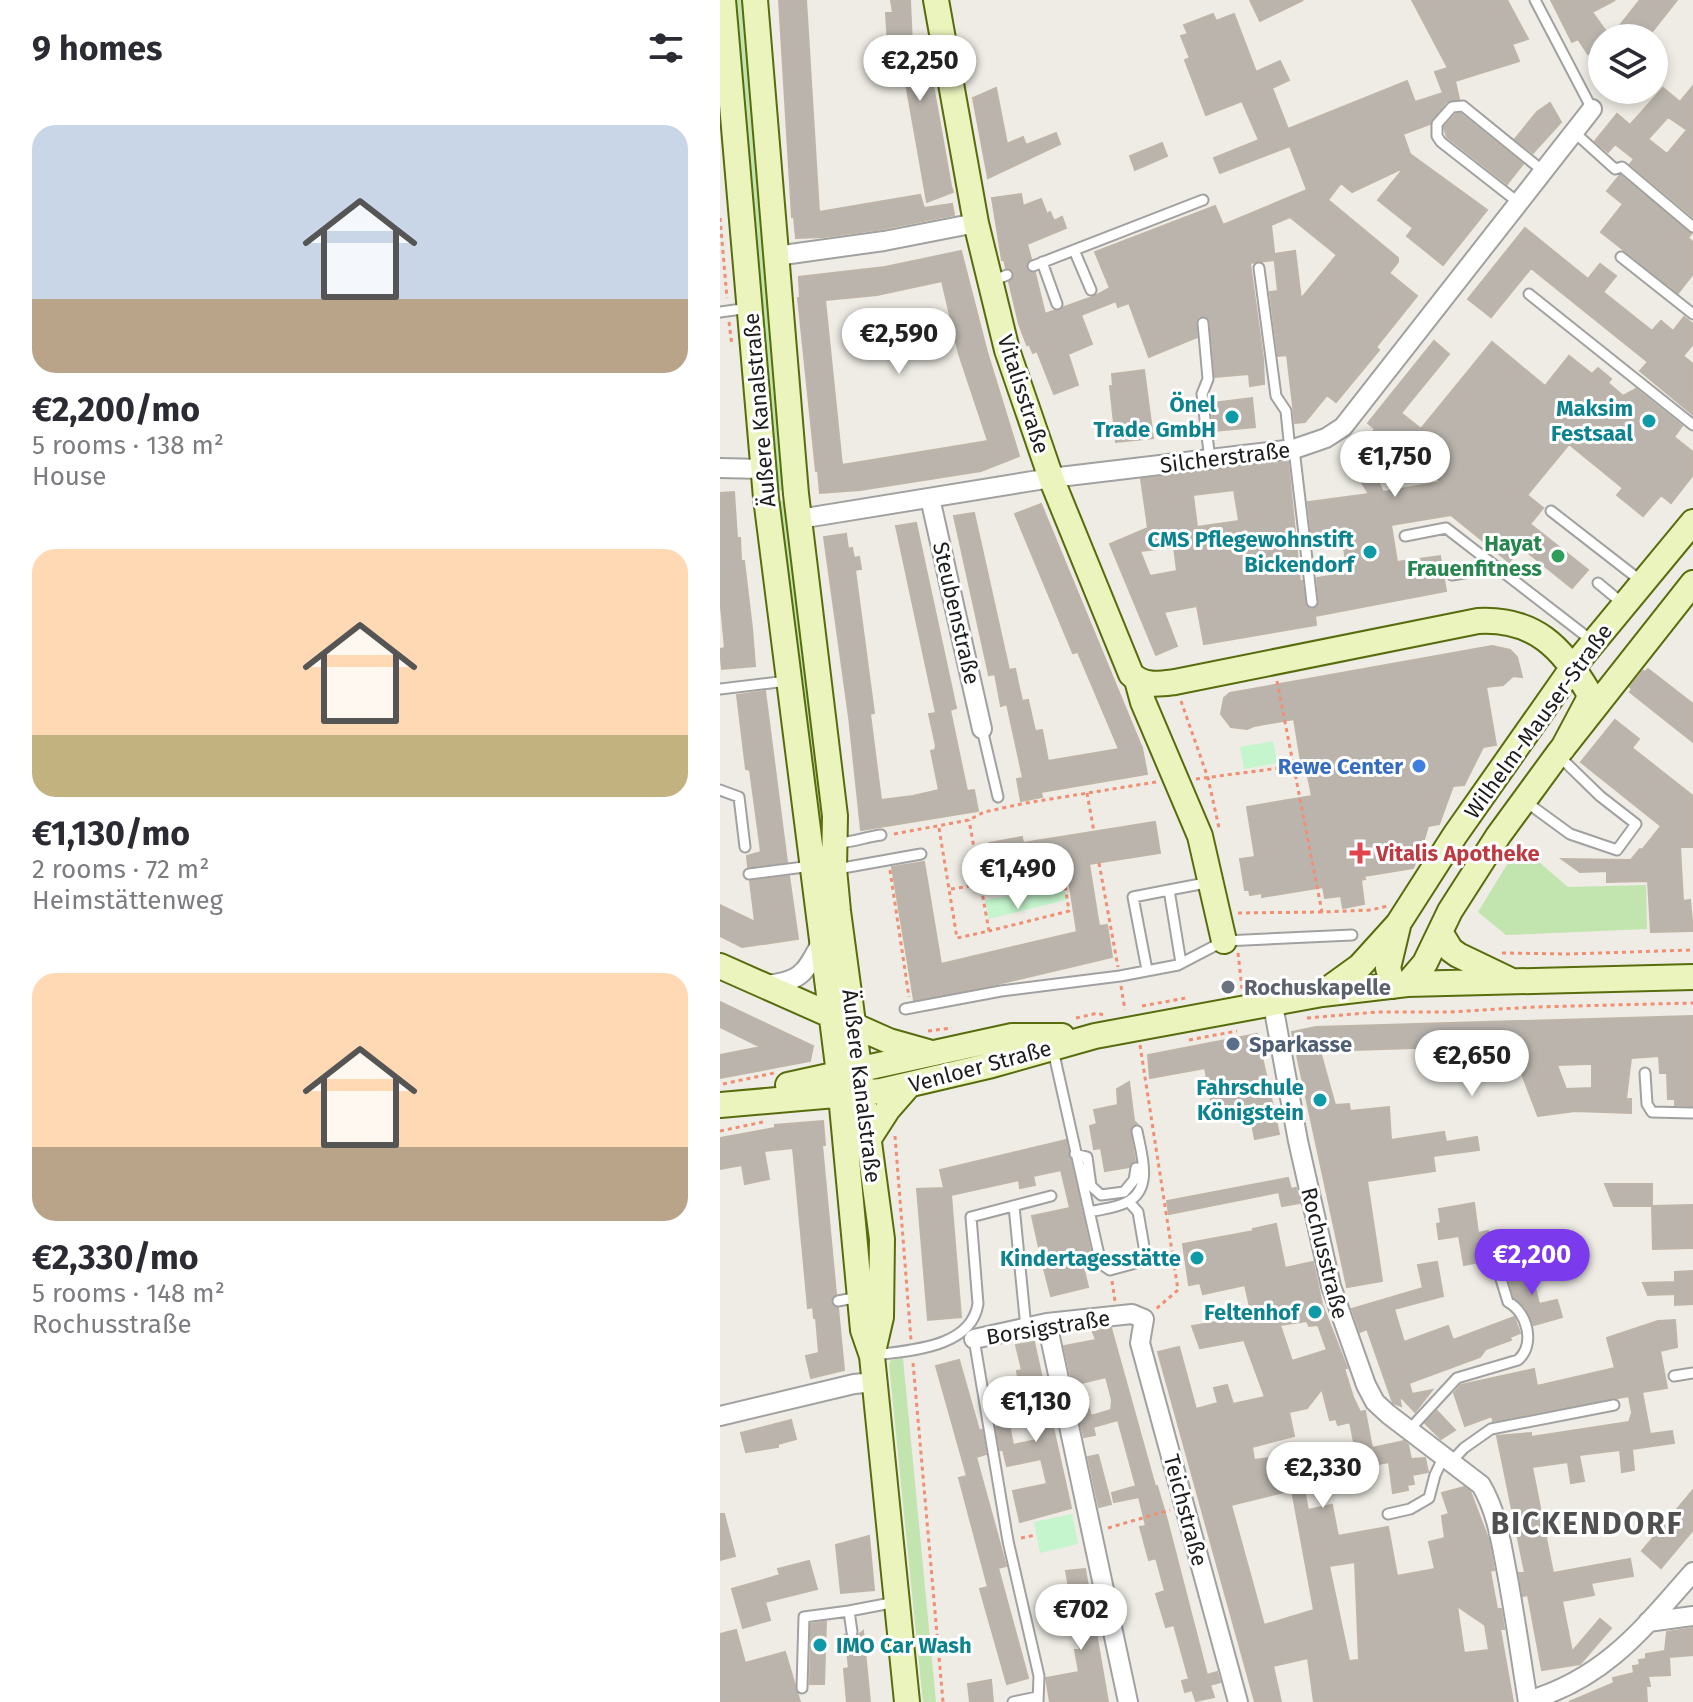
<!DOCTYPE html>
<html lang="en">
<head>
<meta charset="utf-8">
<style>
  body { margin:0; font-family:"Fira Sans",sans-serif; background:#f7f7f7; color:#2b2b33; height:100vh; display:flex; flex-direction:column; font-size:30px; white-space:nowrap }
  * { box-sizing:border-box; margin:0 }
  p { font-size:26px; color:#7c7c81 }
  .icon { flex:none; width:44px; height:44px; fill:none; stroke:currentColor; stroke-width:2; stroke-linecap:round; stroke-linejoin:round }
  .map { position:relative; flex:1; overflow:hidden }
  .panel { display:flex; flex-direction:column; background:#fff; width:720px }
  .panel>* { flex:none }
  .tools { position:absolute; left:868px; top:24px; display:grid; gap:16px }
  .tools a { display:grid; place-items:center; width:80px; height:80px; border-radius:50%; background:#fff; box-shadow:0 4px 12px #0003; font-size:40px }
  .price { position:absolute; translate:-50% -68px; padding:0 18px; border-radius:28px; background:#fff; color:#222; font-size:26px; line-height:52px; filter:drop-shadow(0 2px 4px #0008) }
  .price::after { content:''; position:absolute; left:50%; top:48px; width:24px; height:18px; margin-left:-12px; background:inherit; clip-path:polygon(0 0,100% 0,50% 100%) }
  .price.selected { background:#7c3aed; color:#fff }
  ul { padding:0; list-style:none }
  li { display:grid; align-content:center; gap:16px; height:424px; padding:0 32px }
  li span { display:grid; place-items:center; height:248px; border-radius:24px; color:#555 }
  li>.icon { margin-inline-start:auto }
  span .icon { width:144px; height:144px; fill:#fffc; stroke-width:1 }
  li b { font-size:34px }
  h2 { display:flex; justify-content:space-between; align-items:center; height:96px; padding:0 32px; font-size:34px }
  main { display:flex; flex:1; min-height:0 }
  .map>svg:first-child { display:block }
  .grass { fill:#c2e4ae }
  .park { fill:#c4f5cd }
  .building { fill:#bab4ad; stroke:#beb4a8; stroke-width:2; fill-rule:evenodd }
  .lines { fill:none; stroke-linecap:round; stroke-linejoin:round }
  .lane-casing { stroke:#a1a1a1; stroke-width:13 }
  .street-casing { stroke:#a1a1a1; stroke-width:22 }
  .secondary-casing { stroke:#576c0d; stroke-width:28 }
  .path { stroke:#ef8f74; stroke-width:3; stroke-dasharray:4 4; stroke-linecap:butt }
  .lane { stroke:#fff; stroke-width:9 }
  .street { stroke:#fff; stroke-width:18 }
  .secondary { stroke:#ebf4bc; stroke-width:24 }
  .culture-dot { fill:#0f9aa8; stroke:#fff; stroke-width:3 }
  .leisure-dot { fill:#2e9e5b; stroke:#fff; stroke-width:3 }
  .shop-dot { fill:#3f7fe0; stroke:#fff; stroke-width:3 }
  .health-dot { fill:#e0444e; stroke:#fff; stroke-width:3 }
  .worship-dot { fill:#6b7280; stroke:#fff; stroke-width:3 }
  .service-dot { fill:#5c6f8a; stroke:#fff; stroke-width:3 }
  .labels { text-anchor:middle; stroke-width:6; stroke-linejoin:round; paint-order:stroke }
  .street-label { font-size:22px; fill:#1d1d1d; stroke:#fff }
  .culture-label { font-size:22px; font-weight:bold; fill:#0d838f; stroke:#fff; text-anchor:end }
  .leisure-label { font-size:22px; font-weight:bold; fill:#27864d; stroke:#fff; text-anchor:end }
  .shop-label { font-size:22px; font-weight:bold; fill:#366cbe; stroke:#fff; text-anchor:end }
  .health-label { font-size:22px; font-weight:bold; fill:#be3a42; stroke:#fff; text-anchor:start }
  .worship-label { font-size:22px; font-weight:bold; fill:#5b616d; stroke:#fff; text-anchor:start }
  .service-label { font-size:22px; font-weight:bold; fill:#4e5e75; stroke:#fff; text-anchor:start }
  .district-label { font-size:30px; font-weight:bold; letter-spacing:2px; fill:#505050; stroke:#fff }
</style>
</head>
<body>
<main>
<section class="panel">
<h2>9 homes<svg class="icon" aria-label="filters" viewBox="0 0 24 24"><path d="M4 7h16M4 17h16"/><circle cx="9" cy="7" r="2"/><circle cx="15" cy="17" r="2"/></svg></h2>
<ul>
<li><span style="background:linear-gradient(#c9d6e8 70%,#b9a48a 0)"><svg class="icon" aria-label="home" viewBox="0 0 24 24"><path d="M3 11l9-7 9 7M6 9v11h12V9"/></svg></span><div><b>€2,200/mo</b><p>5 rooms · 138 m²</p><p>House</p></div></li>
<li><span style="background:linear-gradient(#ffd9b3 75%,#c2b280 0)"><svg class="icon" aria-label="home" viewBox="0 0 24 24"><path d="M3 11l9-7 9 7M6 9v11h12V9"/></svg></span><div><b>€1,130/mo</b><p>2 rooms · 72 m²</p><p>Heimstättenweg</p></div></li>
<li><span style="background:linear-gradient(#ffd9b3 70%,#b9a48a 0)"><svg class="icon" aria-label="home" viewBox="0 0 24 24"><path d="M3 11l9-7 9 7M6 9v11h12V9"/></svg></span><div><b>€2,330/mo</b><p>5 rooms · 148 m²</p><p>Rochusstraße</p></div></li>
</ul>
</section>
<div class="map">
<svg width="973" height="1702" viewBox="0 0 973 1702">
  <rect width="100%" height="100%" fill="#eeece4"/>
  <path class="grass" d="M12,0H24L67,489L53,491Z
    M69,500L103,787L102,817L98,820L54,502Z
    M799,845L848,887L926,885L927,929L786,935L758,912Z
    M183,1358L216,1702H203L169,1364L171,1360Z"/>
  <path class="park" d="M553,741L557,763L524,769L520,747Z
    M344,886L346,900L269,919L265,900Z
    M352,1514L358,1544L320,1553L314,1522Z"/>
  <path class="building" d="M59,0H86L99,212L200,195L204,208L232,204L234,215L162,229L104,237L76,238L74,217H72Z
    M171,0H190L193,68L204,66V70L210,68L231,186L233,192L207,202L182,61L169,62L166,13H173Z
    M530,0H583L540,21Z
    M692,0H787L808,39L792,44L799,61L735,81L739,99L726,102L710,124L683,134L690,154L767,210L723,265L687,236L693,228L658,200L685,167L632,192L621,183L608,200L678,258V262L669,273L697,296L656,347L659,350L616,402L607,395L585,422L575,423L567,355L558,356L550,292L558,291L554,254L575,251L581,299L617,255L570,217L551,225L555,260L530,263L543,358L544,384L530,386L529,374L495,377L490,322L485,316H479L476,321L477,337L429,357L409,303L398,307L396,301L361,315L372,344L348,354L358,385L334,394L317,351L313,353L309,344L307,345L299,324L289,282L293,279L294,273L286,268L284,259L282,260L272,198L301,194L303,206L321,199L327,214L330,212L334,221L342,217L346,228L307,244L311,259L307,262L306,268L309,272L315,273L325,314L375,296L390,288L375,252L495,206L503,225L587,190L570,146L500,173L494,158L539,140L522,101L486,115L465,60L470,58L461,36L468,34L464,25L493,14L496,21L514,14L536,72L560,61L569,80L552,88L568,129L687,81L695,102L723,93L715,72L728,68Z
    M831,0H895L872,12L890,37L882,38V43L868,54L858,39L852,42Z
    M920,0H957L927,38H890Z
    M973,86V217L910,164L914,159L895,144L888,152L875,141L897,114L910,125L943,88L960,102ZM948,117L967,130L947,154L928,139Z
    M276,88L287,144L303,137L306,145L336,133L340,144L268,178L253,98Z
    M830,103L841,122L813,153L795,139L817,112Z
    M736,114H741L803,164L787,184L727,137L724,127Z
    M442,143L447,156L415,170L410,156Z
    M900,175L971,234L968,238L973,242V274L958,293L881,232L903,204L887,191Z
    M805,228L868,279L880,264L896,276L883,292L932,331L941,321L953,331L964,317L973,324V344L963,356L973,364L972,414L920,371L928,362L811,268L771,317L748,299Z
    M241,251L267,352L299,456L261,471L140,490L100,493L98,471H96L78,298H80L79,277L165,267ZM222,281L239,354L268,441L122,465L105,300L157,295Z
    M714,341L729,354L681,413L701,429L772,342L825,386L849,356L872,374L878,368L891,379L888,383L903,396L916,389L962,426L954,437L973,452V475L951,503L941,495L923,516L897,495L903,488L849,444L807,495L823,508L810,524L868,570L852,588L801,547L789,562L731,515L671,525L677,562L720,556L726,591L595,616L596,625L484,644L477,606L444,612L457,646L436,655L390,544L428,528L421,479L568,462L580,581H582L586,606L590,609L596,608L599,602L597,578L628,573L622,536L592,541L588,502L649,494L629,462L655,429L648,423ZM673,444L721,482L663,492L654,472ZM514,490L519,521L477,527L473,495ZM454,547L457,571L430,576L420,551Z
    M424,370L433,438L396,442L390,386H393L392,374Z
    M532,398L535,427L494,431L491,403Z
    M14,492L17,538H20L21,561H24L32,628L35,666L2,669L0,649L5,648L0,597V493Z
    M321,504L422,748L427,774L321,792L322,797L301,801L297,779L303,778L287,704L281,706L275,674L269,675L234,516L254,513L289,670L295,669L302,701L308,700L315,731L322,730L328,761L399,749L358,652L353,653L295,514Z
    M196,523L236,708L230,710L247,791L254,790L258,811L141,830L129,717L104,537L126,534L128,549L132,548L134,558L139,557L141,569L135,570L154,713L150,714L161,800L193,796L219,790L211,751L215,750L216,746L209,714L216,713L176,526Z
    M772,646L790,650L797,657L802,677L793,676L783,685L766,687L776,745L763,747L744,785L733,786L719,824L708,826L701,850L693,868L644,876L645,879L641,880L644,904L623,908L621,896L605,898L603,887L542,897V893L530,895L529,890H525L520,859L535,857L527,807L592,796L586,767L582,768L574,719L534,726L527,729L511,727L501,714L504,698L510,693Z
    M928,669L973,704V742L910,692L912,689L910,687L923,671L925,672Z
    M45,691L67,862L28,867L27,856L41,852L30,770L26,769L17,695Z
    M895,720L919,739L912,748L973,796V847H960L963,901L970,900L973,931L931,932L928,881L887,882V871L860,872L842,859L911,860L920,849L922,850L941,826L861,762Z
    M435,822L440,853L369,864L379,926L387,925L392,957L269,986L194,1000L172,867L204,862L221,964L357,932L347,868L275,879L269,843L302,837L303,843Z
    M69,876L78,939L22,947L0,936V905L35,922L30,881Z
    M0,1002L93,1046L90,1061L0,1078V1055L41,1047L0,1027Z
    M973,1016V1106L955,1105V1099H948L947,1073H940L939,1056L911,1058L906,1099H911V1113L855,1111L818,1116L800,1069L774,1080H758L757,1046L600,1051L615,1105L629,1104L630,1111L669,1107L671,1140L724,1132L726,1142L757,1137L759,1150L713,1156L715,1171L647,1181L662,1281L627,1287L572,1032L596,1027ZM867,1064H872V1088L846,1089L837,1065Z
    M537,1034L559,1134L535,1139L528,1104L493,1111L485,1068L430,1078L428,1055Z
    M409,1082L414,1121L417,1124L412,1126L410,1132L415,1161L409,1167L385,1171L381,1148L374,1149L370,1126L377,1124L374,1110L398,1105L397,1089Z
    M103,1121L105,1145H102L116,1294L111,1302L113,1306L118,1308L124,1370L91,1378L86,1356L99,1353L96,1318H94L93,1307L88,1308L73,1148L44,1151L49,1179L25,1184L22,1165L0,1169V1138L55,1128V1125Z
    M346,1140L373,1263L363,1266L368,1287L331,1296L322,1261L312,1216L350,1208L341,1170L313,1176L315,1185L300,1188L299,1180L231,1195L241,1317L208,1320L197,1189L224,1188L220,1170Z
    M568,1178L571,1189L576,1188L580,1203L562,1206L559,1192L449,1214L447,1201Z
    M885,1184H932V1206L973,1205V1248L933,1249L932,1206H894Z
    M754,1203L758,1233L768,1231L770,1260L744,1265L739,1236L719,1239L717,1224L721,1223L719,1209Z
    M556,1224L565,1268L593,1262L602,1304L627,1368H624L633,1397L640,1412L645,1411L652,1448L684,1441L688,1445L691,1459L705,1458L708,1472L692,1475L694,1484L687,1485L688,1490L673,1493L669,1462L582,1478L588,1510L612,1505L618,1536L668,1527L677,1576L715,1569L709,1542L725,1538L722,1516L729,1514L722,1493L744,1487L750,1491L769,1541L774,1570L770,1571L777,1609H781L784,1629H780L793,1702H594L588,1658L553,1666L561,1702H535L438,1352L459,1347L476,1409L498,1403L494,1388L507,1385L513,1404L545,1397L524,1340L480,1348L472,1326L532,1316L525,1285L483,1294L480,1283L469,1285L463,1244L534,1231L533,1229ZM587,1321L589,1326L598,1325L607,1350L572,1361L560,1325ZM602,1389L610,1420L616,1419L618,1425L630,1422L635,1447L534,1460L532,1447L574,1436L569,1412L587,1408ZM572,1490L594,1610L544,1625L511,1505ZM635,1562L639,1660L629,1661L609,1566ZM737,1606L765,1625L769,1650L744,1653Z
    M717,1262L723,1296L674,1309L684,1342L728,1326L733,1340L794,1317L800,1333L790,1337L791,1340L766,1349L760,1357L689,1383L692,1394L712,1390L695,1412L679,1395L681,1406L673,1403L647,1329L640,1332L632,1309L703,1288L698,1265Z
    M810,1267L819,1304L837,1300L842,1317L814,1325L806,1308L794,1297L787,1273Z
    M973,1271V1304L955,1305V1294L928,1295L923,1283L955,1282V1272Z
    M955,1320L957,1347L940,1351L947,1388L922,1392L930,1434L952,1431L954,1443L912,1449L914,1470L902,1472L900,1450L859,1455L864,1481L851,1483L848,1462L812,1467L833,1573L910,1559L913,1576L871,1583L874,1595L842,1601L852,1652L880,1619L891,1628L860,1664L822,1670L808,1595L803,1596L799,1573H805L777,1436L811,1433V1437L909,1422L912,1413L909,1396L773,1421L772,1416L745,1426L734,1393L741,1385L814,1369L817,1386L895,1368L887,1338L938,1321Z
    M391,1328L435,1486H437L447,1520L487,1675L497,1672L500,1682L490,1685L494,1697L476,1701L472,1690L465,1692L462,1681L469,1679L454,1625L446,1627L436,1594L445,1591L436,1558L429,1560L420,1527L426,1526L419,1497L394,1502L392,1493L416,1486L398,1420L373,1427L375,1435L364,1437L357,1408L368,1405L371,1416L391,1410L392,1400L386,1377L353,1385L344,1346L376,1340L373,1332Z
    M314,1342L351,1508L300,1522L293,1491L327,1484L321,1459L287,1466L283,1450H280L276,1427L289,1424L293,1445L317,1440L311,1415L304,1416L297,1371L302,1370L296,1345Z
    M239,1360L259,1430H262L266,1454L256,1457L286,1566L278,1568L308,1678L287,1684L260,1589L268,1587L239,1478L247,1476L216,1366Z
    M717,1411L735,1430L721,1439L705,1423Z
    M71,1420L76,1439L58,1444V1447L26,1452L21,1433Z
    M378,1455L391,1504L379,1507L368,1457Z
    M973,1490V1530L941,1568L922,1551Z
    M0,1514H4L15,1556L0,1560Z
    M149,1536L154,1590L121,1593L116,1545Z
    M89,1561L97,1589L45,1602L50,1620L23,1628L12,1589L60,1575L58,1569Z
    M365,1569L388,1702H330L326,1678L359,1672L355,1650H360L346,1571Z
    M103,1622H106L104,1684H90L91,1624Z
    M973,1628V1655L949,1657L950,1675L928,1676L930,1686H926L927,1702H849L894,1683L893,1678L914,1673L913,1666L920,1665L919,1660L926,1659V1654L945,1651L947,1632Z
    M16,1630L25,1663L65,1652L80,1702H0V1634Z
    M143,1631L150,1702H127L124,1669L129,1668L125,1635L134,1639Z
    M271,1680L273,1702H250L248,1684Z"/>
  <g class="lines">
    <g class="lane-casing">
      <path id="lane" d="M815,0L872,109
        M854,132L895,169L902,167L973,227
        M799,203L721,142L717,136V124L732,107L743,106L823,171
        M354,250L371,290
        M901,257L973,314
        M322,262L337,304
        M313,266L483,200
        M539,268L556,396L566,411L570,450
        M270,282L287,275
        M809,294L973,425
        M0,312L29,308
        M483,323L488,379L482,394L490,460
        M574,449L592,602
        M831,511L921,581
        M685,536L726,528L871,640
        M732,575L762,570L770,562
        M878,583L902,603
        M0,689L68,681
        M262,729L278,797
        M0,790L19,797L25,847
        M806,802L850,834L897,850L916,824L880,796L840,757
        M115,843C131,843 145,837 161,835
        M117,869L201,854
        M29,874L92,866
        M461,963L449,890L491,882
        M427,970L413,897L449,890
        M185,1009L281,991L400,976L458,965L504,941L632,935
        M333,1050L381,1264L390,1270L423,1261L426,1258L418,1212L409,1202
        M925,1073L927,1104L932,1112L973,1113
        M355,1154L367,1157L371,1186L381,1195L404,1192L414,1180L416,1168
        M294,1206L306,1328
        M370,1212C381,1209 397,1208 407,1202C434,1189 421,1153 417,1131
        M118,1301L139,1297
        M254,1339L288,1541L319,1676L318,1702
        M156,1355C190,1350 251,1348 258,1304L251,1217L331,1196
        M954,1376L973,1373
        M689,1430L737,1378L798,1360C816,1344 807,1312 788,1302L780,1276
        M731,1462L744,1448L771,1429L894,1405
        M668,1514L690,1509L709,1498L715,1475L724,1456
        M132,1632L129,1611L176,1602
        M82,1688L84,1617L129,1611
        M293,1702L317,1697"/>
    </g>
    <g class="street-casing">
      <path id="street" d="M56,256L164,241L256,223
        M0,468L43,469
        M210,498L262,729
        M79,519L331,478L574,449L606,438L623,427L872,109
        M44,985C80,982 85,974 101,943
        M553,1005L578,1141L611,1286L646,1385L655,1402L668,1414L761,1485C777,1512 781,1542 787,1573C795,1616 801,1659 808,1702
        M327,1323L408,1702
        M254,1339L327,1323L412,1314L424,1319L420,1343L518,1702
        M0,1416L134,1384L155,1382
        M928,1622L973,1616
        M808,1701C885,1678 922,1630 973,1572"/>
    </g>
    <g class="secondary-casing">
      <path id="secondary" d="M3,0L46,498L119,1074L143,1330L152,1356L187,1702
        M35,0L76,494L115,816L114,869L118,911L162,1239L161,1317L152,1356
        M216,0L256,223L287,350L331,478L411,674C423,687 439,684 455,682L758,621C814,618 842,647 869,693L868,701L843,748
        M417,680L423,702L480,836L504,941
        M720,932L731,950L738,955L788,979
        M0,966L169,1041L208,1052
        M687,984L705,963L730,911L778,836L838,754L973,583
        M673,986L668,968L678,926
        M604,992L640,966L678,924L735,835L853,667L973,522
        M68,1085L292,1036H342
        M0,1105L161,1091L272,1065L375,1036L602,994L687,984L973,977
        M148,1140L168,1109L189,1085"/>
    </g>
    <path class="path" d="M0,218L7,298
      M9,322L12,346
      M557,681L602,912L651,910L667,906
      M461,701L488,778L499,828
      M476,779L575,766
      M367,793L374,832
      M219,828L237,938L269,931L249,820
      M174,834L249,820L264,812L306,803L436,782
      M379,863L398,967
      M170,870L189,997
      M231,889L343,872L349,911L269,931
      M518,913L602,912
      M518,953L522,989
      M782,953L847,954L973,950
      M401,986L405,1010
      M422,1006L466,998
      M356,1018L378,1013L383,1015
      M587,1018L657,1012H729L814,1007L973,1003
      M208,1031L232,1028
      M469,1040L517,1031
      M420,1045L458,1290L436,1309
      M3,1084L54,1073
      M0,1131L43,1122
      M175,1136L191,1340
      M392,1281L395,1301
      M193,1363L223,1702
      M388,1528L450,1510
      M301,1538L316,1535"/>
    <use href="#lane" class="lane"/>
    <use href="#street" class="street"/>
    <use href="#secondary" class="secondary"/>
  </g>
  <g class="culture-dot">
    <circle cx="512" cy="417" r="8"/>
    <circle cx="929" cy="421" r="8"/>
    <circle cx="650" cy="552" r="8"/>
    <circle cx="600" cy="1100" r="8"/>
    <circle cx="477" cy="1258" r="8"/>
    <circle cx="595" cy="1312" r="8"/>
    <circle cx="100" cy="1645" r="8"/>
  </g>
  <circle class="leisure-dot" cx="838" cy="556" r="8"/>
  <circle class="shop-dot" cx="699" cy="766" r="8"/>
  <path class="health-dot" d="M636 841h8v8h8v8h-8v8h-8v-8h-8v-8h8z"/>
  <circle class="worship-dot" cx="508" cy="987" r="8"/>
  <circle class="service-dot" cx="513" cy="1044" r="8"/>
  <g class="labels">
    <g class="street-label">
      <text transform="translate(304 394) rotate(72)" y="8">Vitalisstraße</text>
      <text transform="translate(39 410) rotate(-95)" y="8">Äußere Kanalstraße</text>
      <text transform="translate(505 457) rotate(-7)" y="8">Silcherstraße</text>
      <text transform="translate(237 613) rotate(77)" y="8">Steubenstraße</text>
      <text transform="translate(818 721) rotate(-54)" y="8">Wilhelm-Mauser-Straße</text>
      <text transform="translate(260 1066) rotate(-15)" y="8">Venloer Straße</text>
      <text transform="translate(142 1086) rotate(83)" y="8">Äußere Kanalstraße</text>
      <text transform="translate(605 1253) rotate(76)" y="8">Rochusstraße</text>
      <text transform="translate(328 1327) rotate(-9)" y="8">Borsigstraße</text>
      <text transform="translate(466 1510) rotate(75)" y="8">Teichstraße</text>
    </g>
    <g class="culture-label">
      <text x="496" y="412">Önel<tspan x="496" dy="25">Trade GmbH</tspan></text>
      <text x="913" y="416">Maksim<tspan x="913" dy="25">Festsaal</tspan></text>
      <text x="634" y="547">CMS Pflegewohnstift<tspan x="634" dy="25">Bickendorf</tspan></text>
      <text x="584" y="1095">Fahrschule<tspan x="584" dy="25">Königstein</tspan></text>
      <text x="461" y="1266">Kindertagesstätte</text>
      <text x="579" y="1320">Feltenhof</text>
      <text x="116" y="1653" text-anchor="start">IMO Car Wash</text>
    </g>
    <g class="leisure-label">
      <text x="822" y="551">Hayat<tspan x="822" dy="25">Frauenfitness</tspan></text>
    </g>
    <g class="shop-label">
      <text x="683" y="774">Rewe Center</text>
    </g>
    <g class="health-label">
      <text x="656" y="861">Vitalis Apotheke</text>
    </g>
    <g class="worship-label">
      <text x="524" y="995">Rochuskapelle</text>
    </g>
    <g class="service-label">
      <text x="529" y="1052">Sparkasse</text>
    </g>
    <g class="district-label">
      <text x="867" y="1534">BICKENDORF</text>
    </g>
  </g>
</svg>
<div class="tools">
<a><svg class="icon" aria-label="layers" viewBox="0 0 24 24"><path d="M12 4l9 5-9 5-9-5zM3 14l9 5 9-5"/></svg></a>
</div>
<b class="price" style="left:200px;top:103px">€2,250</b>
<b class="price" style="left:179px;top:376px">€2,590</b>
<b class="price" style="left:675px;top:499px">€1,750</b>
<b class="price" style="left:298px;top:911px">€1,490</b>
<b class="price" style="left:752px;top:1098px">€2,650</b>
<b class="price selected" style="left:812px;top:1297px">€2,200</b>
<b class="price" style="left:316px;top:1444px">€1,130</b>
<b class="price" style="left:603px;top:1510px">€2,330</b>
<b class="price" style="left:361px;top:1652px">€702</b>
</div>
</main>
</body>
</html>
